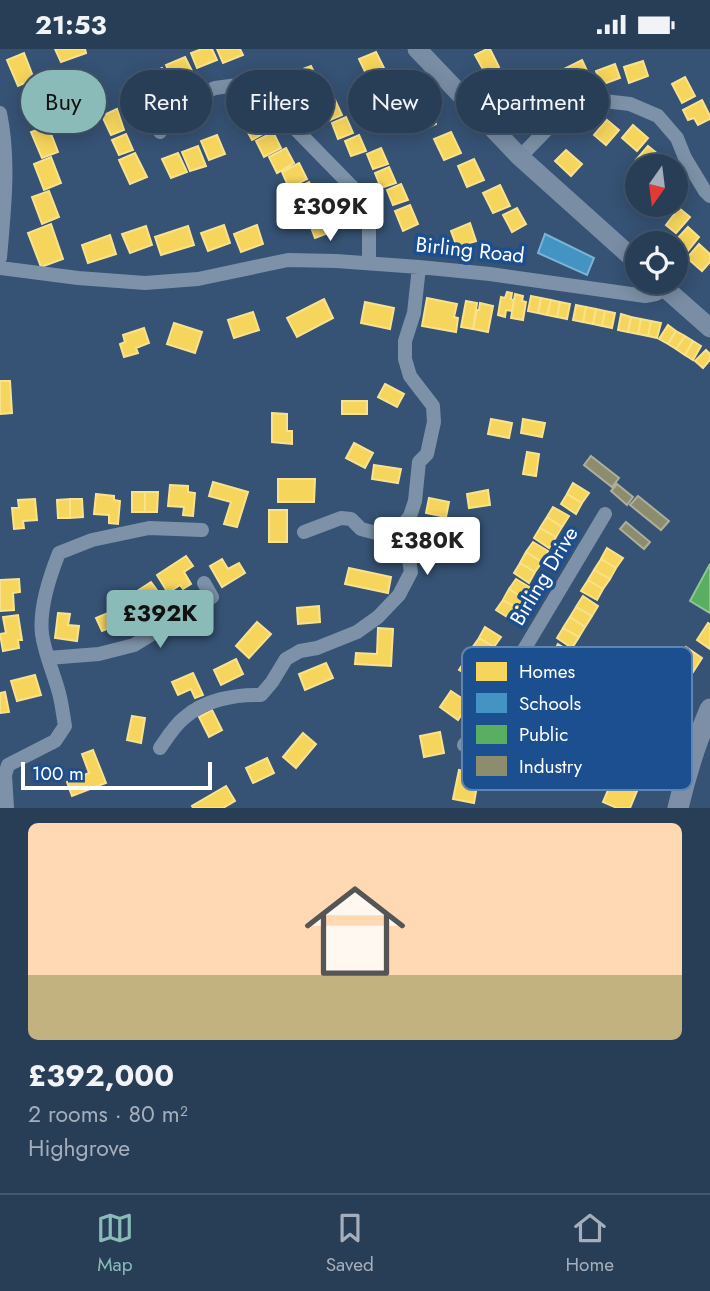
<!DOCTYPE html>
<html lang="en">
<head>
<meta charset="utf-8">
<style>
  body { margin:0; font-family:Jost,sans-serif; background:#344961; color:#f1f3f6; height:100vh; display:flex; flex-direction:column; font-size:26px; white-space:nowrap }
  * { box-sizing:border-box; margin:0 }
  p { font-size:23px; color:#a5aeba }
  .icon { flex:none; width:38px; height:38px; fill:none; stroke:currentColor; stroke-width:2; stroke-linecap:round; stroke-linejoin:round }
  .map { position:relative; height:759px; overflow:hidden }
  .drawer { display:flex; flex-direction:column; background:#283e57; flex:1 }
  .drawer>* { flex:none }
  .banner { position:absolute; left:21px; top:21px; width:668px; height:63px; display:flex; gap:14px }
  .needle { width:46px; rotate:194deg }
  .tools { position:absolute; left:625px; top:105px; display:grid; gap:14px }
  .tools a { display:grid; place-items:center; width:63px; height:63px; border-radius:50%; background:#283e57; box-shadow:0 4px 18px #0003,0 0 0 2px #44576d; font-size:35px }
  .scale { position:absolute; left:21px; bottom:18px; width:191px; box-sizing:border-box; padding-left:7px; border:4px solid #fff; border-top:0; font-size:19px; line-height:24px; white-space:nowrap; color:#fff; -webkit-text-stroke:5px #1b4f8f; paint-order:stroke }
  .price { position:absolute; translate:-50% -60px; padding:0 16px; border-radius:7px; background:#fff; color:#222; font-size:23px; line-height:46px; filter:drop-shadow(0 2px 4px #0008) }
  .price::after { content:''; position:absolute; left:50%; top:42px; width:21px; height:16px; margin-left:-10px; background:inherit; clip-path:polygon(0 0,100% 0,50% 100%) }
  .price.selected { background:#8bbbb9; color:#111 }
  ul { padding:0; list-style:none }
  li { display:grid; align-content:center; gap:14px; height:371px; padding:0 28px }
  li span { display:grid; place-items:center; height:217px; border-radius:10px; color:#555 }
  li>.icon { margin-inline-start:auto }
  span .icon { width:126px; height:126px; fill:#fffc; stroke-width:1 }
  li b { font-size:30px }
  .chip { padding:0 24px; border-radius:32px; background:#283e57; box-shadow:0 4px 18px #0003,0 0 0 2px #44576d; font-size:24px; line-height:63px }
  .chip.selected { background:#8bbbb9; color:#111 }
  .status { display:flex; justify-content:space-between; align-items:center; height:49px; padding:0 35px; background:#283e57; direction:ltr }
  .status svg { height:19px; fill:currentColor }
  .menu { display:flex; justify-content:space-around; align-items:center; height:98px; border-top:2px solid #44576d; background:#283e57; font-size:19px; color:#a5aeba }
  .menu a { display:grid; justify-items:center; gap:4px }
  .menu .selected { color:#8bbbb9 }
  .map>svg:first-child { display:block }
  .homes { fill:#f6d55c; stroke:#f9e28d; stroke-width:2 }
  .schools { fill:#4393c3; stroke:#7bb3d5; stroke-width:2 }
  .public { fill:#5aae61; stroke:#8cc690; stroke-width:2 }
  .industry { fill:#8c8c6e; stroke:#aeae9a; stroke-width:2 }
  .lines { fill:none; stroke-linecap:round; stroke-linejoin:round }
  .street { stroke:#7d92a8; stroke-width:14 }
  .secondary { stroke:#798da4; stroke-width:19 }
  .primary { stroke:#7d8ea7; stroke-width:21 }
  .labels { text-anchor:middle; stroke-width:7; stroke-linejoin:round; paint-order:stroke }
  .street-label { font-size:21px; fill:#fff; stroke:#1b4f8f }
  .key { fill:#1b4f8f; stroke:#5f84b1; stroke-width:2 }
  .key-label { font-size:19px; fill:#fff }
</style>
</head>
<body>
<div class="status"><b>21:53</b><svg viewBox="0 0 49 12"><path d="M0 12V9h3v3zM5 12V6h3v6zM10 12V3h3v9zM15 12V0h3v12zM26 1h20v11H26zM47 4h2v5h-2z"/></svg></div>
<div class="map">
<svg width="710" height="759" viewBox="0 0 710 759">
  <rect width="100%" height="100%" fill="#365274"/>
  <path class="homes" d="M55,0H85L86,4L61,13Z
    M202,0H212L217,11L197,19L191,4Z
    M217,0H240L243,6L223,14Z
    M487,0H490L499,18L485,24L475,6Z
    M376,3L386,23L369,31L359,10Z
    M24,4L34,30L18,37L7,11Z
    M185,8L192,22L172,30L166,16Z
    M582,11L589,26L571,34L564,20Z
    M643,12L648,27L629,34L624,18Z
    M615,15L620,29L601,36L596,22Z
    M311,17L318,32L303,38L297,22Z
    M162,19L169,34L149,42L143,27Z
    M559,22L566,36L547,45L540,31Z
    M685,28L695,47L682,54L672,35Z
    M399,29L410,49L392,57L383,36Z
    M322,33L329,49L315,54L308,39Z
    M140,34L147,49L127,56L121,42Z
    M533,35L541,50L523,59L516,45Z
    M39,44L50,69L33,76L23,50Z
    M335,51L342,66L328,72L321,56Z
    M702,51L710,67V70L698,76L694,69L688,71L683,61Z
    M426,55L436,75L419,83L409,62Z
    M250,57L257,70L261,67L268,82L252,91L237,63Z
    M117,60L124,81L111,86L102,67Z
    M346,68L353,84L338,90L332,74Z
    M607,71L619,81L606,96L594,86Z
    M633,76L648,89L637,102L622,89Z
    M48,77L58,103L42,109L31,83Z
    M273,83L281,99L264,108L256,92Z
    M451,83L461,104L444,111L434,90Z
    M126,85L133,101L119,106L112,91Z
    M217,86L225,105L209,111L201,92Z
    M359,86L366,102L351,107L345,92Z
    M198,97L206,117L190,122L182,103Z
    M648,97L659,106L650,117H643L636,111Z
    M286,99L294,114L277,124L269,108Z
    M381,99L388,115L373,120L367,105Z
    M566,101L582,115L571,127L555,112Z
    M135,104L147,128L130,135L119,111Z
    M178,104L187,123L171,129L162,110Z
    M51,108L61,134L44,141L34,115Z
    M474,110L484,131L467,138L458,117Z
    M299,114L307,130L289,139L282,123Z
    M389,118L396,134L381,139L375,124Z
    M309,133L316,148L299,157L291,142Z
    M401,135L408,151L393,156L387,141Z
    M500,136L510,157L493,164L483,144Z
    M49,142L59,168L42,175L32,148Z
    M321,153L331,183L315,189L304,160Z
    M410,156L418,175L403,182L395,162Z
    M517,159L526,175L512,183L503,166Z
    M679,159L690,168L676,184L666,176Z
    M470,174L476,192L457,198L451,182Z
    M51,175L63,210L41,218L28,184Z
    M224,176L230,194L208,202L201,184Z
    M257,176L263,195L241,203L234,185Z
    M146,177L152,196L130,204L122,185Z
    M188,177L194,196L161,206L155,188Z
    M688,178L699,188L687,203L675,192Z
    M110,186L116,205L88,214L82,196Z
    M699,195L710,205V213L702,222L687,209Z
    M507,243L512,244L511,250L514,251L512,262L506,261L505,268L498,266L501,248L505,249Z
    M515,245L523,247L522,252L526,253L523,271L511,269Z
    M531,247L541,249L538,264L528,262Z
    M427,249L457,255L454,268L458,269L456,283L422,277Z
    M541,249L551,251L547,266L538,264Z
    M324,250L333,269L297,288L287,269Z
    M551,251L560,253L557,268L547,266Z
    M466,252L477,254L473,280L461,278Z
    M365,253L394,259L390,280L361,274Z
    M560,253L570,255L567,270L557,268Z
    M480,254L493,257L488,283L473,280L477,261H479Z
    M576,256L586,258L583,273L573,271Z
    M586,258L596,260L593,275L583,273Z
    M596,260L605,262L602,277L593,275Z
    M605,262L615,264L612,279L602,277Z
    M253,263L259,281L234,289L228,271Z
    M621,265L631,268L628,283L618,281Z
    M631,268L641,270L638,285L628,283Z
    M641,270L651,272L648,287L638,285Z
    M651,272L661,274L657,289L648,287Z
    M174,274L202,283L195,304L167,295Z
    M668,276L676,282L668,295L659,290Z
    M144,279L149,294L136,299L138,304L124,308L120,295L125,293L123,286Z
    M676,282L685,287L676,300L668,295Z
    M685,287L693,292L685,306L676,300Z
    M693,292L701,297L693,311L685,306Z
    M706,301L710,305V311L703,319L695,312Z
    M0,332H10L12,364L0,365Z
    M385,335L404,345L397,358L378,348Z
    M342,352H367V365H342Z
    M272,364L287,365V382H292V395L272,393Z
    M491,370L512,374L509,389L488,385Z
    M523,370L545,374L542,388L521,384Z
    M354,394L373,404L365,419L346,409Z
    M527,403L539,405L536,427L523,425Z
    M374,416L401,420L398,434L372,430Z
    M278,430H315L314,453H278Z
    M213,433L248,443L237,478L224,475L231,453L209,447Z
    M573,434L589,444L582,454L567,445Z
    M170,436L188,437V443L195,444L193,467L183,466L184,458L168,457Z
    M488,441L490,456L469,459L467,445Z
    M132,443H145V463H132Z
    M145,443H158L157,463H145Z
    M96,445L114,447V451L120,452L118,475L109,474V466L94,465Z
    M567,445L582,454L576,465L561,455Z
    M429,449L449,453L446,468L426,464Z
    M35,450L37,471L23,472L24,479L14,480L12,459H19L18,451Z
    M70,450H82L83,468L70,469Z
    M70,450V469H58L57,451Z
    M553,458L569,467L562,478L547,468Z
    M269,461H287V493H269Z
    M547,468L562,478L556,488L540,479Z
    M540,479L556,488L549,499L534,489Z
    M533,493L548,502L542,513L526,503Z
    M607,499L623,509L616,519L601,510Z
    M526,503L542,513L535,523L520,514Z
    M186,507L193,517L184,523L191,535L183,540L180,536L168,544L157,526Z
    M222,510L228,520L239,514L245,524L222,538L210,517Z
    M601,510L616,519L610,530L594,521Z
    M520,514L535,523L529,534L514,524Z
    M349,519L391,528L388,544L345,535Z
    M594,521L610,530L603,540L588,531Z
    M19,530L20,543L13,544L14,561L0,562V531Z
    M516,530L531,539L525,550L509,540Z
    M588,531L603,540L597,551L581,542Z
    M151,533L162,548L149,557L152,561L145,566L131,546Z
    M509,540L525,550L518,560L503,551Z
    M583,547L598,557L592,567L576,558Z
    M503,551L518,560L512,571L496,561Z
    M132,557L137,569L129,572L131,577L122,581L119,575L102,582L96,569L117,560L118,563Z
    M319,557L320,573L298,575L297,559Z
    M576,558L592,567L585,578L570,568Z
    M58,564L70,565L68,576L79,577L77,592L55,589Z
    M18,566L22,591H18L19,599L3,602L0,585L6,584L3,568Z
    M570,568L585,578L579,588L563,579Z
    M257,573L271,585L249,609L236,597Z
    M708,574L710,575V600L697,591Z
    M485,578L501,588L494,598L479,589Z
    M378,579L393,580L391,617L355,615L356,604L377,605Z
    M563,579L579,588L572,599L557,589Z
    M479,589L494,598L488,609L472,599Z
    M558,595L574,605L567,615L552,606Z
    M686,598L702,609L691,626L675,615Z
    M236,610L243,625L221,636L214,621Z
    M466,610L481,619L475,630L459,621Z
    M326,614L333,629L305,641L299,625Z
    M193,624L203,646L195,649L191,640L178,646L172,633Z
    M35,626L41,646L17,652L11,632Z
    M451,642L469,654L458,671L440,658Z
    M5,643L9,663L0,664V644Z
    M212,661L222,681L209,688L199,668Z
    M132,667L145,669L141,694L127,691Z
    M440,683L444,704L424,708L420,687Z
    M303,684L316,695L296,719L283,708Z
    M93,701L106,734L72,747L67,733L89,724L82,705Z
    M267,709L274,724L253,734L246,719Z
    M459,721L479,725L474,754L453,750Z
    M614,727L639,737L630,759H617L603,753Z
    M226,737L235,752L223,759H193L192,757Z"/>
  <path class="schools" d="M545,185L594,209L587,226L538,204Z"/>
  <path class="public" d="M710,515V564L690,552Z"/>
  <path class="industry" d="M591,407L619,429L612,438L584,416Z
    M617,435L633,448L627,456L611,442Z
    M638,447L669,472L661,481L630,456Z
    M626,473L650,493L644,500L620,480Z"/>
  <g class="lines">
    <path class="street" d="M0,64C10,112 4,161 0,209
      M160,83L152,65L215,39L238,36L255,43L273,57L361,147L369,162V214
      M520,108L556,71L579,58L604,52L630,55L658,67L677,89L685,109L705,142L710,147
      M0,219L78,229L145,234L198,230L288,211L336,212L419,218L490,225L645,247L656,245L666,239
      M605,465L519,609L512,635L513,651L524,661L550,673L645,712L687,722
      M304,483L341,469L351,470L361,480L380,485H396
      M48,609L99,605L134,596L212,548L204,534
      M464,696L499,657L513,651
      M160,699C167,689 174,677 184,669C204,651 235,645 261,646L272,633L286,610L300,602L317,599L357,583L378,568L399,546L411,523L408,504L396,485L410,467L415,452L419,413L427,405L434,373L433,357L410,327L405,310V292L414,264L419,218
      M7,759L5,726L8,716L55,692L65,677C63,666 62,655 59,644C54,625 45,606 42,585C39,559 49,529 59,504L92,491L149,479L202,481"/>
    <path class="secondary" d="M417,0L520,108L637,213
      M658,233L710,279"/>
    <path class="primary" d="M678,759C686,725 696,693 710,660"/>
  </g>
  <g class="labels">
    <g class="street-label">
      <text transform="translate(470 201) rotate(6)" y="7">Birling Road</text>
      <text transform="translate(544 527) rotate(-59)" y="7">Birling Drive</text>
    </g>
  </g>
  <rect x="462" y="598" width="230" height="143" rx="10" class="key"/>
  <rect x="476" y="613" width="31" height="19" fill="#f6d55c"/>
  <rect x="476" y="644" width="31" height="20" fill="#4393c3"/>
  <rect x="476" y="676" width="31" height="19" fill="#5aae61"/>
  <rect x="476" y="707" width="31" height="20" fill="#8c8c6e"/>
  <g class="key-label">
    <text x="519" y="629">Homes</text>
    <text x="519" y="661">Schools</text>
    <text x="519" y="692">Public</text>
    <text x="519" y="724">Industry</text>
  </g>
</svg>
<div class="tools">
<a><svg class="needle" viewBox="-14 -14 28 28"><path d="M0-13l5 13h-10z" fill="#e53935"/><path d="M0 13l5-13h-10z" fill="#a5aeba"/></svg></a>
<a><svg class="icon" aria-label="locate" viewBox="0 0 24 24"><circle cx="12" cy="12" r="6"/><path d="M12 2v4M12 18v4M2 12h4M18 12h4"/></svg></a>
</div>
<div class="scale">100 m</div>
<b class="price" style="left:330px;top:194px">£309K</b>
<b class="price" style="left:427px;top:528px">£380K</b>
<b class="price selected" style="left:160px;top:601px">£392K</b>
<div class="banner">
<a class="chip selected">Buy</a>
<a class="chip">Rent</a>
<a class="chip">Filters</a>
<a class="chip">New</a>
<a class="chip">Apartment</a>
</div>
</div>
<section class="drawer">
<ul>
<li><span style="background:linear-gradient(#ffd9b3 70%,#c2b280 0)"><svg class="icon" aria-label="home" viewBox="0 0 24 24"><path d="M3 11l9-7 9 7M6 9v11h12V9"/></svg></span><div><b>£392,000</b><p>2 rooms · 80 m²</p><p>Highgrove</p></div></li>
</ul>
</section>
<nav class="menu">
<a class="selected"><svg class="icon" aria-label="map" viewBox="0 0 24 24"><path d="M3 6l6-2 6 2 6-2v14l-6 2-6-2-6 2zM9 4v14M15 6v14"/></svg>Map</a>
<a><svg class="icon" aria-label="saved" viewBox="0 0 24 24"><path d="M7 4h10v16l-5-4-5 4z"/></svg>Saved</a>
<a><svg class="icon" aria-label="home" viewBox="0 0 24 24"><path d="M3 11l9-7 9 7M6 9v11h12V9"/></svg>Home</a>
</nav>
</body>
</html>
